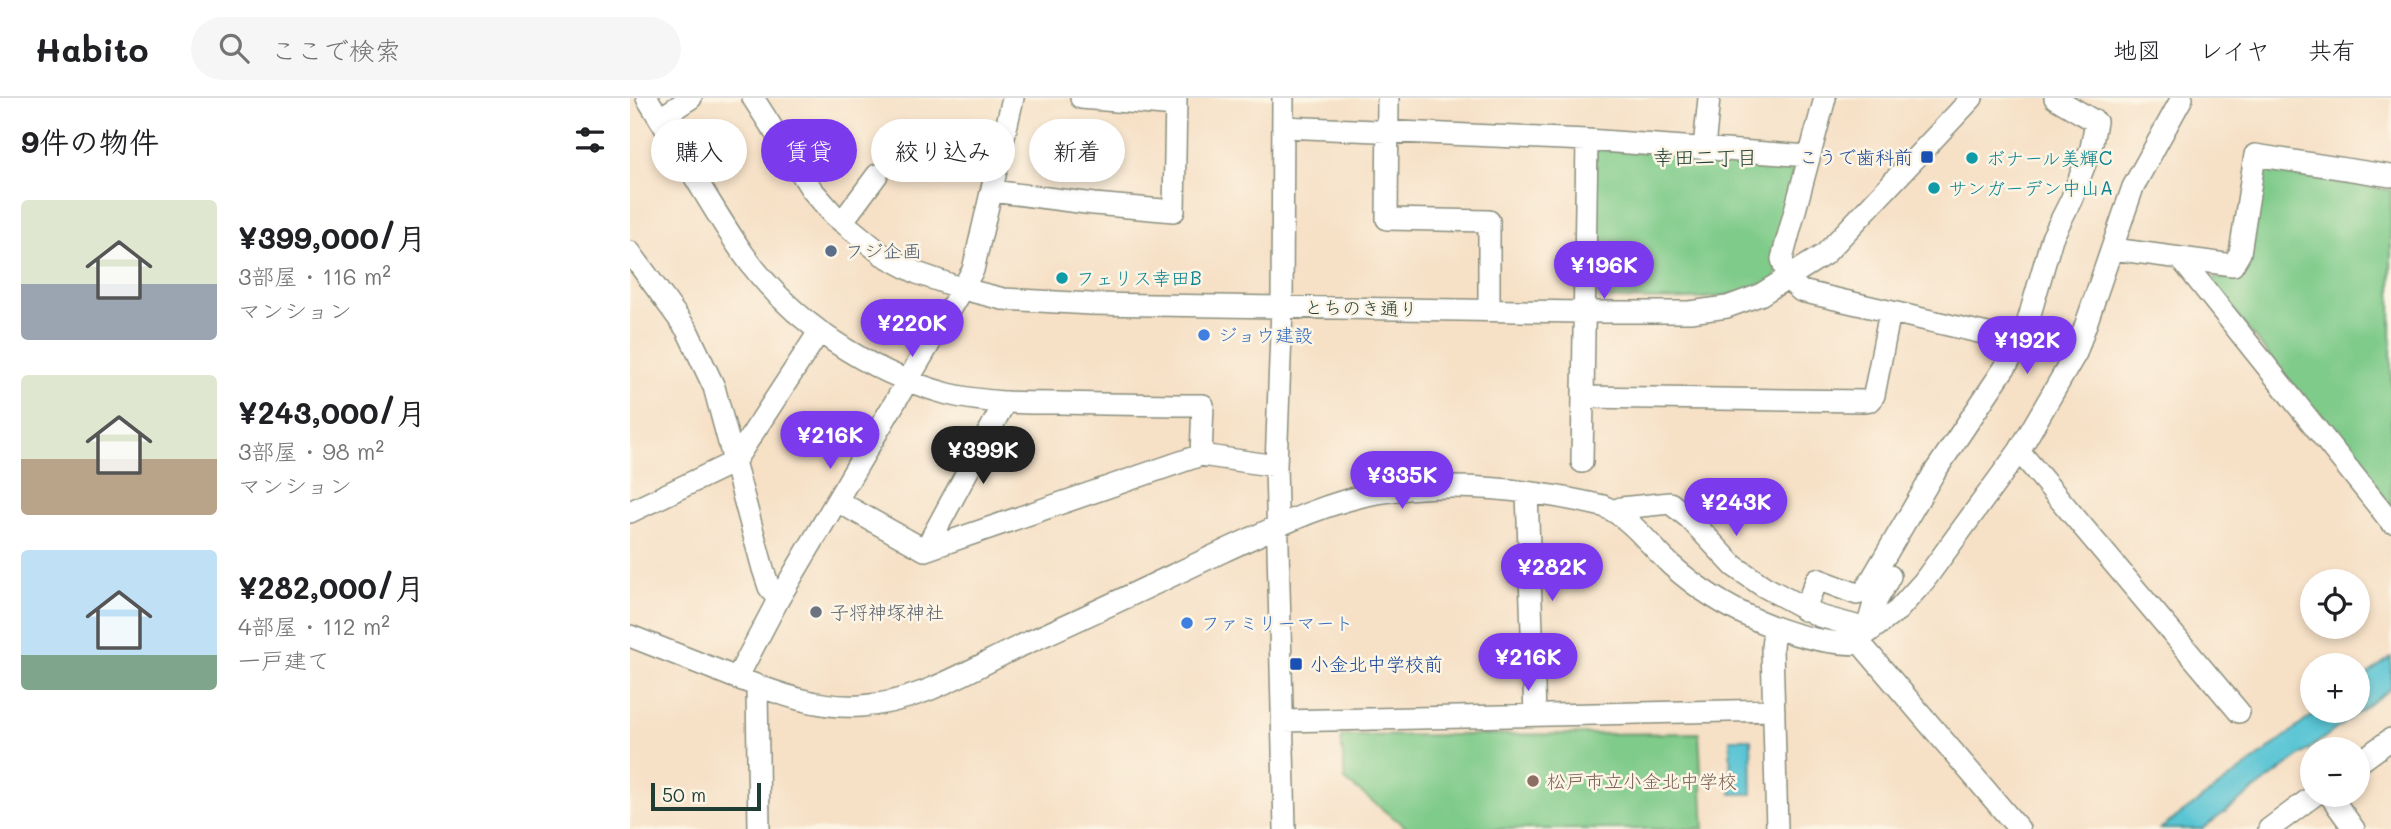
<!DOCTYPE html>
<html lang="ja">
<head>
<meta charset="utf-8">
<style>
  body { margin:0; font-family:Mali,"Klee One",sans-serif; background:#f6f6f6; color:#202124; height:100vh; display:flex; flex-direction:column; font-size:26px; white-space:nowrap }
  * { box-sizing:border-box; margin:0 }
  p { font-size:23px; color:#757577 }
  .icon { flex:none; width:38px; height:38px; fill:none; stroke:currentColor; stroke-width:2; stroke-linecap:round; stroke-linejoin:round }
  .map { position:relative; flex:1; overflow:hidden }
  .drawer { display:flex; flex-direction:column; background:#fff; width:630px }
  .drawer>* { flex:none }
  .banner { position:absolute; left:21px; top:21px; width:665px; height:63px; display:flex; gap:14px }
  .fabs { position:absolute; left:1670px; top:471px; display:grid; gap:14px }
  .fabs a { display:grid; place-items:center; width:70px; height:70px; border-radius:50%; background:#fff; box-shadow:0 4px 10px #0003; font-size:35px }
  .scale { position:absolute; left:21px; bottom:18px; width:110px; box-sizing:border-box; padding-left:7px; border:4px solid #1f3d34; border-top:0; font-size:19px; line-height:24px; white-space:nowrap; color:#1f3d34; -webkit-text-stroke:5px #fcf5e5; paint-order:stroke }
  .price { position:absolute; translate:-50% -60px; padding:0 16px; border-radius:24px; background:#7c3aed; color:#fff; font-size:23px; line-height:46px; filter:drop-shadow(0 2px 4px #0008) }
  .price::after { content:''; position:absolute; left:50%; top:42px; width:21px; height:16px; margin-left:-10px; background:inherit; clip-path:polygon(0 0,100% 0,50% 100%) }
  .price.on { background:#222; color:#fff }
  ul { padding:0; list-style:none }
  li { display:flex; align-items:center; gap:21px; height:175px; padding:0 21px }
  li span { display:grid; place-items:center; flex:none; width:196px; height:140px; border-radius:7px; color:#555 }
  li>.icon { margin-inline-start:auto }
  span .icon { width:84px; height:84px; fill:#fffc; stroke-width:1 }
  li b { font-size:30px }
  h2 { display:flex; justify-content:space-between; align-items:center; height:84px; padding:0 21px; font-size:30px }
  .tag { padding:0 24px; border-radius:32px; background:#fff; box-shadow:0 4px 10px #0003; font-size:24px; line-height:63px }
  .tag.on { background:#7c3aed; color:#fff }
  header { display:flex; align-items:center; gap:42px; box-sizing:border-box; height:98px; padding:0 35px; background:#fff; border-bottom:2px solid #e0e0e0 }
  header strong { font-size:33px }
  nav { display:flex; gap:38px; margin-inline-start:auto; font-size:24px }
  .search { width:490px; height:63px; background:#f6f6f6; display:flex; align-items:center; gap:18px; box-sizing:border-box; padding:0 24px; border-radius:38px; color:#757577; font-size:26px }
  main { display:flex; flex:1; min-height:0 }
  .map>svg:first-child { display:block }
  .green { fill:#7fcb8a; stroke:#4f845f; stroke-width:2 }
  .water { fill:#59c4d4; stroke:#3c8084; stroke-width:2 }
  .lines { fill:none; stroke-linecap:round; stroke-linejoin:round }
  .minor-casing { stroke:#8a8e7d; stroke-width:24 }
  .minor { stroke:#fff; stroke-width:21 }
  .transit-dot { fill:#1a4fb4; stroke:#fcf5e5; stroke-width:2.5 }
  .culture-dot { fill:#0f9aa8; stroke:#fcf5e5; stroke-width:2.5 }
  .service-dot { fill:#5c6f8a; stroke:#fcf5e5; stroke-width:2.5 }
  .shop-dot { fill:#3f7fe0; stroke:#fcf5e5; stroke-width:2.5 }
  .worship-dot { fill:#6b7280; stroke:#fcf5e5; stroke-width:2.5 }
  .education-dot { fill:#8d6e63; stroke:#fcf5e5; stroke-width:2.5 }
  .labels { text-anchor:middle; stroke-width:5; stroke-linejoin:round; paint-order:stroke }
  .transit-label { font-size:19px; fill:#164399; stroke:#fcf5e5; text-anchor:end }
  .culture-label { font-size:19px; fill:#0d838f; stroke:#fcf5e5; text-anchor:start }
  .service-label { font-size:19px; fill:#4e5e75; stroke:#fcf5e5; text-anchor:start }
  .street-label { font-size:19px; fill:#1f3d34; stroke:#fcf5e5 }
  .shop-label { font-size:19px; fill:#366cbe; stroke:#fcf5e5; text-anchor:start }
  .worship-label { font-size:19px; fill:#5b616d; stroke:#fcf5e5; text-anchor:start }
  .education-label { font-size:19px; fill:#785e54; stroke:#fcf5e5; text-anchor:start }
  .neighbourhood-label { font-size:21px; fill:#1f3d34; stroke:#fcf5e5 }
</style>
</head>
<body>
<header>
<strong>Habito</strong>
<div class="search"><svg class="icon" aria-label="search" viewBox="0 0 24 24"><circle cx="10" cy="10" r="6"/><path d="M15 15l6 6"/></svg>ここで検索</div>
<nav><a>地図</a><a>レイヤ</a><a>共有</a></nav>
</header>
<main>
<section class="drawer">
<h2>9件の物件<svg class="icon" aria-label="filters" viewBox="0 0 24 24"><path d="M4 7h16M4 17h16"/><circle cx="9" cy="7" r="2"/><circle cx="15" cy="17" r="2"/></svg></h2>
<ul>
<li><span style="background:linear-gradient(#dfe7d0 60%,#9aa5b1 0)"><svg class="icon" aria-label="home" viewBox="0 0 24 24"><path d="M3 11l9-7 9 7M6 9v11h12V9"/></svg></span><div><b>¥399,000/月</b><p>3部屋 · 116 m²</p><p>マンション</p></div></li>
<li><span style="background:linear-gradient(#dfe7d0 60%,#b9a48a 0)"><svg class="icon" aria-label="home" viewBox="0 0 24 24"><path d="M3 11l9-7 9 7M6 9v11h12V9"/></svg></span><div><b>¥243,000/月</b><p>3部屋 · 98 m²</p><p>マンション</p></div></li>
<li><span style="background:linear-gradient(#bfe0f5 75%,#7fa58c 0)"><svg class="icon" aria-label="home" viewBox="0 0 24 24"><path d="M3 11l9-7 9 7M6 9v11h12V9"/></svg></span><div><b>¥282,000/月</b><p>4部屋 · 112 m²</p><p>一戸建て</p></div></li>
</ul>
</section>
<div class="map">
<svg width="1761" height="731" viewBox="0 0 1761 731">
  <rect width="100%" height="100%" fill="#fcf5e5"/>
  <filter id="ink" filterUnits="userSpaceOnUse"><feTurbulence type="fractalNoise" baseFrequency=".0143" numOctaves="2"/><feDisplacementMap in="SourceGraphic" scale="14" xChannelSelector="R" yChannelSelector="G"/><feConvolveMatrix kernelMatrix="1 2 1 2 8 2 1 2 1" color-interpolation-filters="sRGB"/></filter>
  <filter id="wash" filterUnits="userSpaceOnUse"><feTurbulence type="fractalNoise" baseFrequency=".00686" numOctaves="4" result="noise"/><feDisplacementMap in="SourceGraphic" scale="28" xChannelSelector="R" yChannelSelector="G"/><feGaussianBlur stdDeviation="1.57" result="paint"/><feColorMatrix in="noise" values="0 0 0 0 0 0 0 0 0 0 0 0 0 0 0 0 0 1.4 0 .05"/><feComposite in="paint" operator="in"/></filter>
  <g filter="url(#wash)">
    <rect width="100%" height="100%" fill="#f6e0c6"/>
    <path class="green" d="M965,51L1174,61L1145,185C1088,206 1028,202 969,200L962,192Z
      M1634,73L1761,92V410L1577,180L1611,181Z
      M1069,635L1074,731H778L715,682L711,638Z"/>
    <path class="water" d="M1761,559V590L1572,731H1530L1613,671L1688,613L1727,612V584Z
      M1100,641H1121L1122,696H1101Z"/>
  </g>
  <g filter="url(#ink)">
    <g class="lines">
      <g class="minor-casing">
        <path id="minor" d="M17,0C49,51 78,104 112,154C160,223 237,274 318,296C354,305 392,305 429,305C477,306 525,307 573,307L571,357
          M123,0L182,92L204,117L253,157L287,175L333,191L373,201L461,206L953,214H1060L1097,209L1130,197L1195,156L1342,0
          M451,0L546,8
          M653,0L652,209L646,368L655,731
          M758,0L757,121L859,123V212
          M1195,0L1152,161L1158,181L1171,193L1392,244
          M30,20L61,0
          M653,29L957,42L1179,58
          M1074,50L1079,0
          M362,93L464,106L544,113L546,0
          M212,124L247,77
          M1483,151L1603,167L1610,155L1625,57L1761,78
          M0,154L57,232L84,289L133,471L139,489L148,502
          M1551,161L1761,424
          M953,299L1235,303L1241,302L1244,297L1260,214
          M1389,353L1609,614
          M952,364L957,42
          M897,395L905,616
          M207,403L295,452L571,357L646,368
          M985,413L991,410L1040,405L1059,420L1104,468L1133,488L1189,518L1237,531
          M0,414L104,364L189,234
          M295,452L375,304
          M1174,512L1187,481L1227,496L1234,494L1304,375L1392,244L1422,140L1441,102L1461,50L1466,24L1425,0
          M1144,530L1142,550L1147,731
          M1235,537L1243,509L1260,478
          M0,538C33,551 66,564 99,577C142,593 184,611 231,608C290,604 337,573 388,549C458,518 526,485 594,453C644,430 693,405 747,395C822,382 900,391 973,408C1002,420 1019,447 1041,467C1091,512 1164,546 1231,546L1235,537L1268,512L1294,483L1389,353L1446,255L1503,89L1552,0
          M1231,546L1389,731
          M107,580L148,502L343,172L383,0
          M127,589L129,731
          M653,623L1144,612
          M1727,666L1761,641
          M1699,696L1724,731
          M1639,731L1686,696"/>
      </g>
      <use href="#minor" class="minor"/>
    </g>
  </g>
  <g class="transit-dot">
    <rect x="1290" y="52" width="14" height="14" rx="3.5"/>
    <rect x="659" y="559" width="14" height="14" rx="3.5"/>
  </g>
  <g class="culture-dot">
    <circle cx="1342" cy="60" r="7"/>
    <circle cx="1304" cy="90" r="7"/>
    <circle cx="432" cy="180" r="7"/>
  </g>
  <circle class="service-dot" cx="201" cy="153" r="7"/>
  <g class="shop-dot">
    <circle cx="574" cy="237" r="7"/>
    <circle cx="557" cy="525" r="7"/>
  </g>
  <circle class="worship-dot" cx="186" cy="514" r="7"/>
  <circle class="education-dot" cx="903" cy="683" r="7"/>
  <g class="labels">
    <g class="transit-label">
      <text x="1283" y="66">こうで歯科前</text>
      <text x="680" y="573" text-anchor="start">小金北中学校前</text>
    </g>
    <g class="culture-label">
      <text x="1356" y="67">ボナール美輝C</text>
      <text x="1318" y="97">サンガーデン中山A</text>
      <text x="446" y="187">フェリス幸田B</text>
    </g>
    <g class="service-label">
      <text x="215" y="160">フジ企画</text>
    </g>
    <g class="street-label">
      <text transform="translate(731 210) rotate(1)" y="7">とちのき通り</text>
    </g>
    <g class="shop-label">
      <text x="588" y="244">ジョウ建設</text>
      <text x="571" y="532">ファミリーマート</text>
    </g>
    <g class="worship-label">
      <text x="200" y="521">子将神塚神社</text>
    </g>
    <g class="education-label">
      <text x="917" y="690">松戸市立小金北中学校</text>
    </g>
    <g class="neighbourhood-label">
      <text x="1075" y="67">幸田二丁目</text>
    </g>
  </g>
</svg>
<div class="fabs">
<a><svg class="icon" aria-label="locate" viewBox="0 0 24 24"><circle cx="12" cy="12" r="6"/><path d="M12 2v4M12 18v4M2 12h4M18 12h4"/></svg></a>
<a>+</a>
<a>−</a>
</div>
<div class="scale">50 m</div>
<b class="price" style="left:974px;top:203px">¥196K</b>
<b class="price" style="left:282px;top:261px">¥220K</b>
<b class="price" style="left:1397px;top:278px">¥192K</b>
<b class="price" style="left:200px;top:373px">¥216K</b>
<b class="price on" style="left:353px;top:388px">¥399K</b>
<b class="price" style="left:772px;top:413px">¥335K</b>
<b class="price" style="left:1106px;top:440px">¥243K</b>
<b class="price" style="left:922px;top:505px">¥282K</b>
<b class="price" style="left:898px;top:595px">¥216K</b>
<div class="banner">
<a class="tag">購入</a>
<a class="tag on">賃貸</a>
<a class="tag">絞り込み</a>
<a class="tag">新着</a>
</div>
</div>
</main>
</body>
</html>
